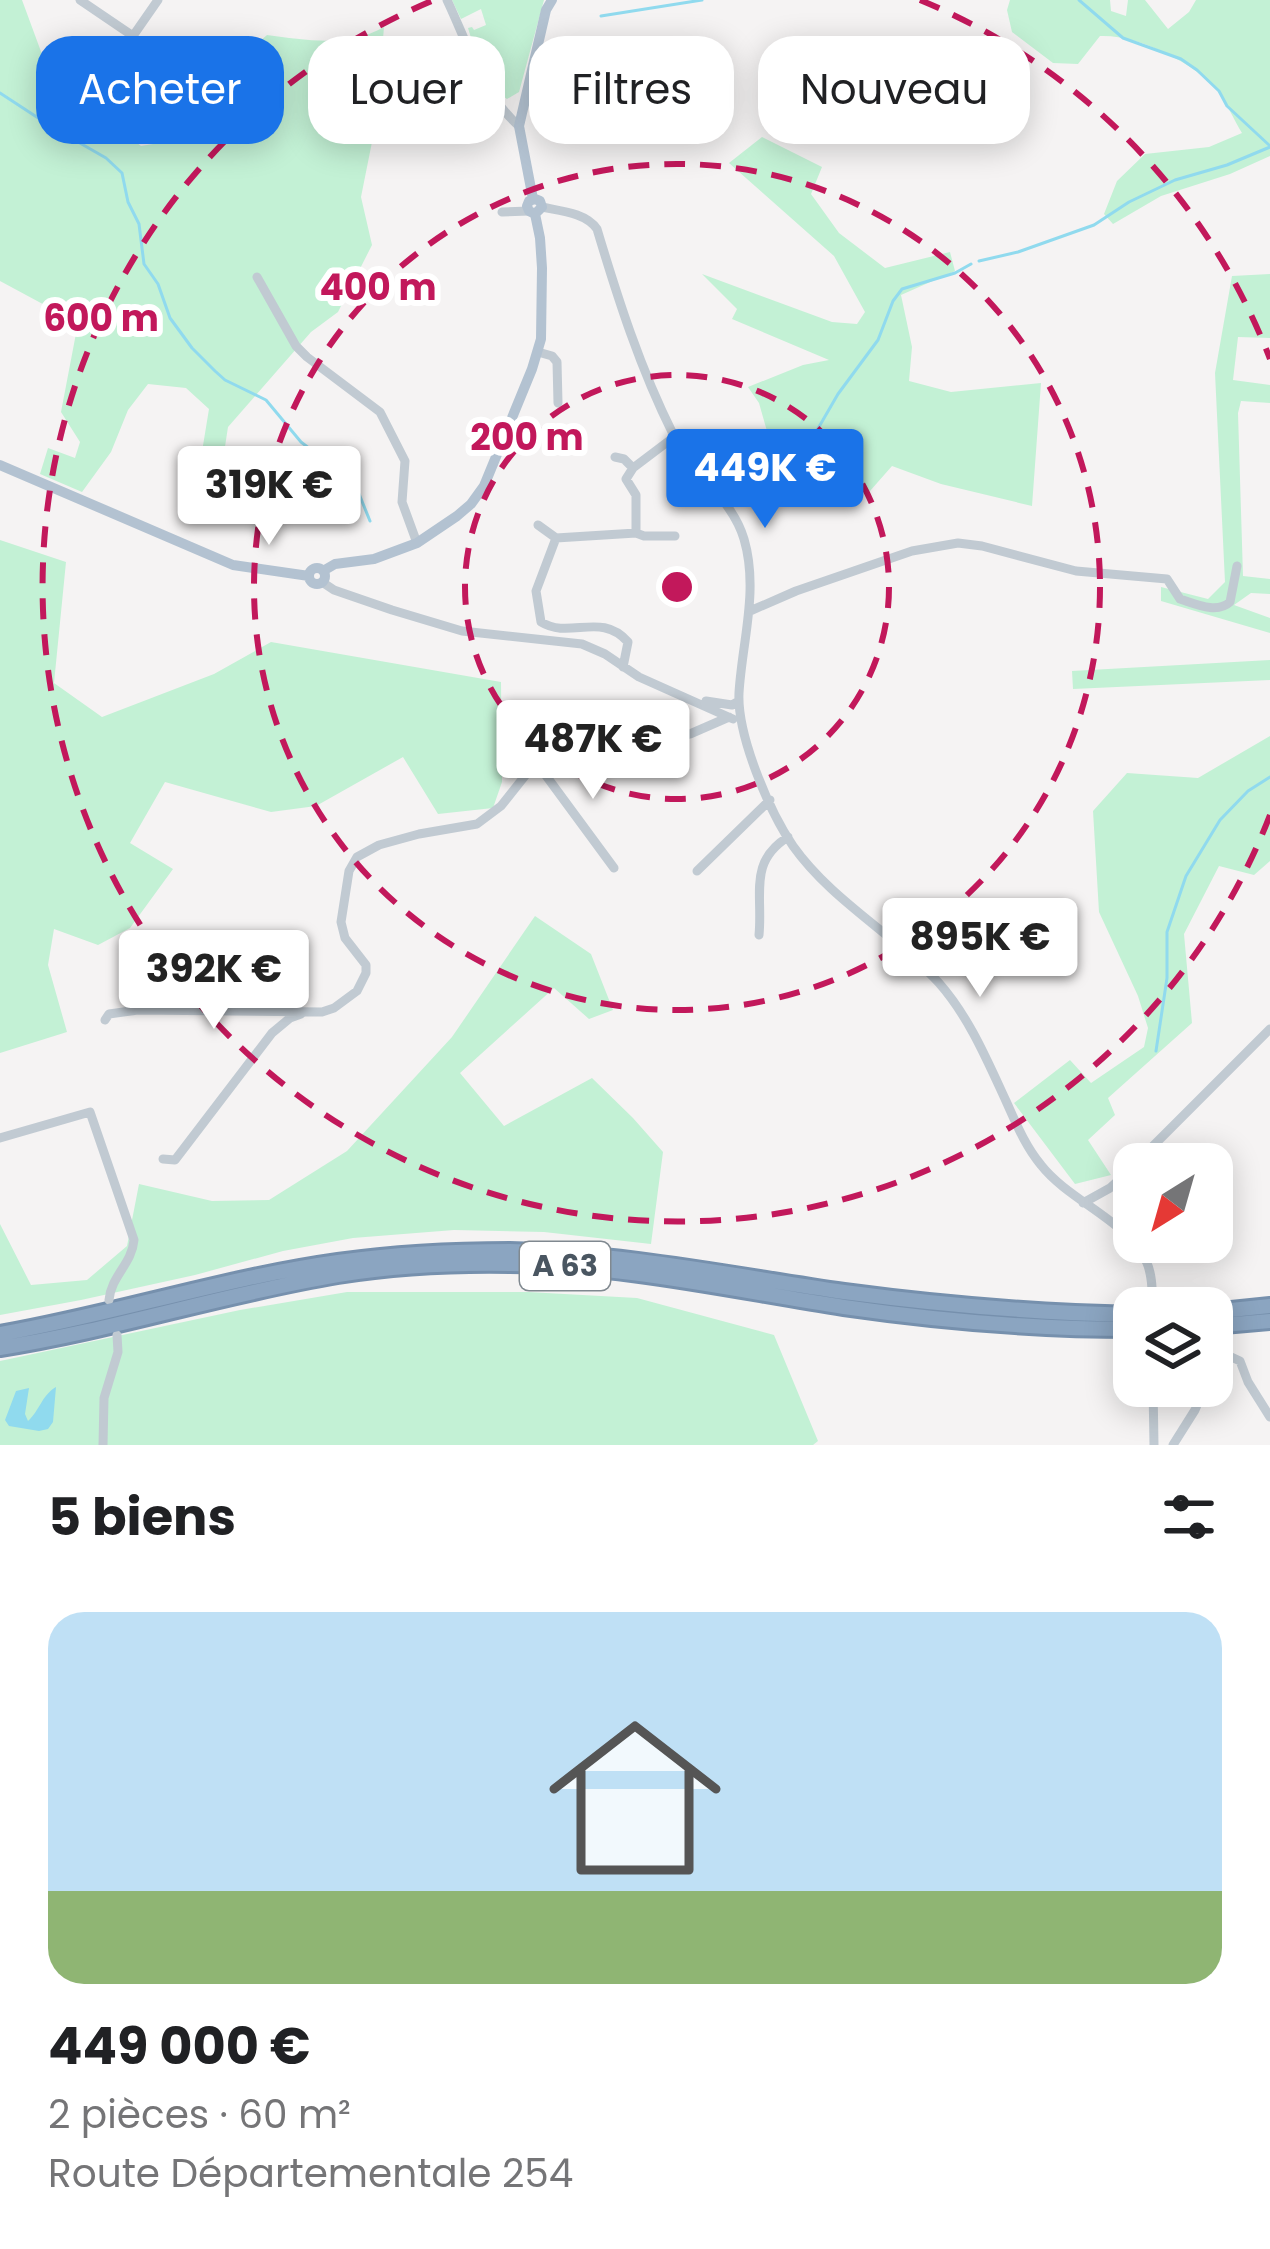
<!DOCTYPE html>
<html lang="fr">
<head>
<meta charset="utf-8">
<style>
  body { margin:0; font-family:Poppins,sans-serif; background:#f2f2f2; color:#202124; height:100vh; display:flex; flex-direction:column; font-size:45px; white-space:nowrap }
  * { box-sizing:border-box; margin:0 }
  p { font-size:39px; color:#757577 }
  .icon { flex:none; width:66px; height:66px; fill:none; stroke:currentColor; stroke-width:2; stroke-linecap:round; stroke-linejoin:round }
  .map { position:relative; height:1445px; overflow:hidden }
  .side { display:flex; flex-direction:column; background:#fff; flex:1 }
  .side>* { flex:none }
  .top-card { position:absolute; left:36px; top:36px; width:1200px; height:108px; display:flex; gap:24px }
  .needle { width:78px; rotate:217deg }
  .buttons { position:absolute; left:1113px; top:1143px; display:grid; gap:24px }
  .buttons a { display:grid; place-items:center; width:120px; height:120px; border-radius:24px; background:#fff; box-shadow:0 6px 30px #0003; font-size:60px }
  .price { position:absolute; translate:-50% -102px; padding:0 27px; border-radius:12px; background:#fff; color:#222; font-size:39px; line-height:78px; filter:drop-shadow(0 3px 6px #0008) }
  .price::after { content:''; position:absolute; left:50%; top:72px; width:36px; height:27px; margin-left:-18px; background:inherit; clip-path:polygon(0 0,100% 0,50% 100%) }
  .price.current { background:#1a73e8; color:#fff }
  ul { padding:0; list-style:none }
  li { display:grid; align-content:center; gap:24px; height:636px; padding:0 48px }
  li+li { border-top:3px solid #e0e0e0 }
  li span { display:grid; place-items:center; height:372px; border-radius:36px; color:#555 }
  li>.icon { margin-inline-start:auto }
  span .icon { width:216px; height:216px; fill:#fffc; stroke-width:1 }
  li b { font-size:51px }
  h2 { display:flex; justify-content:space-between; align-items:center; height:144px; padding:0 48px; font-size:51px }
  .pill { padding:0 42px; border-radius:36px; background:#fff; box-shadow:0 6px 30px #0003; font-size:42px; line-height:108px }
  .pill.current { background:#1a73e8; color:#fff }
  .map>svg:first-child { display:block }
  .green { fill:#c3f1d5 }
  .water { fill:#90daee }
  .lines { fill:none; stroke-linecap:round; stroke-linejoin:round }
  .stream { stroke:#90daee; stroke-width:3 }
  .highway-casing { stroke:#7690ad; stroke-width:20 }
  .minor { stroke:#c1cad2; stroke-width:9 }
  .major { stroke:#b3c2d1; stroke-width:10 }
  .highway { stroke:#8ba5c1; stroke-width:14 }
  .ring { fill:none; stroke:#c2185b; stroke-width:6; stroke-dasharray:21 15 }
  .labels { text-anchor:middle; stroke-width:12; stroke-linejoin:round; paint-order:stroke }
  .shield { fill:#fff; stroke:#808990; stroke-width:3 }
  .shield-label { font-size:30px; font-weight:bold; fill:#4a5661 }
  .centre { fill:#c2185b; stroke:#fff; stroke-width:6 }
  .ring-label { font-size:36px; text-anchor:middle; font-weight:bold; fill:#c2185b; stroke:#fff; stroke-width:12; stroke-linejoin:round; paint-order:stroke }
</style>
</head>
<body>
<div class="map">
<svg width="1270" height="1445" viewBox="0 0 1270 1445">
  <rect width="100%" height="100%" fill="#f5f3f3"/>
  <path class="green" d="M0,0H22L50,76L141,146L218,133L231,67L267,35C306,40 348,48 384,27L376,122L361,197L372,245L338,312L311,332L228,427L221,473L199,470L209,409L186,388L148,384L128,410L111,452L82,492L40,474L48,448L75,458L80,442L61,412L78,323L0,281Z
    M452,0H544L519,92L507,99C486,86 475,51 468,28L472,27L474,30L486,25L481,9L461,19Z
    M1010,0H1110L1111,11L1126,16L1128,0H1145L1168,29L1189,12L1196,0H1270V156L1230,174L1161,196L1113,224L1104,214L1117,181L1145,154L1209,147L1242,133C1234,120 1227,103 1218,91C1195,63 1137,34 1100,36L1078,64L1053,63L1012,32L1007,10Z
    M762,137L822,167L811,194L839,233L885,268L950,252L955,271L901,295L912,347L909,381L951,392L1041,383L1032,506L941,484L892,466L870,491L794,462L772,449L759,403L748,387L803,365L829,360L732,319L737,309L702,274L832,322L857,324L865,312L834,256L729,163Z
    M1270,274V338L1238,337L1233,380L1270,385V403L1241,401L1238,413L1243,576L1270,579V594L1251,593L1234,605L1270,618V633L1161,601V587L1208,599L1225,582L1215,373L1232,276Z
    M0,540L66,562L54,683L102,717L214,674L271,642L501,682L502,782L493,808L438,814L403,757L316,806L271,812L165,782L130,843L173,869L130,928L98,945L54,929L48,965L67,1032L0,1053Z
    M1270,660V680L1073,689L1072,671Z
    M1270,736V861L1254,875L1219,866L1184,934L1192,1023L1108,1098L1115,1115L1088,1140L1111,1175L1075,1184L1014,1103L1070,1060L1091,1083L1144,1047L1148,1028L1138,996L1099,912L1093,811L1127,773L1198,778Z
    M535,916L591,954L613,1010L589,1019L554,988L460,1073L504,1126L592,1078L633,1118L663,1152L651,1244L544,1232L454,1230L353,1238L283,1251L195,1275L81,1300L0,1315V1224L31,1285L87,1280L127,1246L139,1184L212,1201L269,1200L347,1151L452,1037Z
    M347,1292H528L637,1298L774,1335L818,1441L813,1445H0V1361L240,1310Z"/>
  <path class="water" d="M56,1387L53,1422L48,1429L39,1431L9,1426L5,1420L16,1391L29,1388L25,1414L28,1421C40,1410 42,1395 56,1387Z"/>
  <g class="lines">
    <path class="stream" d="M1079,0L1123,38L1181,59L1197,70L1219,91L1227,106L1269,145
      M601,16L702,0
      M0,93L52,127L106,158L122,173L128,202L139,224L144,264L158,284L170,318L192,348L215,371L225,380L266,400L301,442L355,484L370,521
      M979,261L1018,252L1094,225L1129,202L1175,180L1227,165L1270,147
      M816,432L838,394L878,340L893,301L902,289L955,273L971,264
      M1156,1051L1167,978V932L1186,876L1220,820L1248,791L1270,777"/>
    <g class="highway-casing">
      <path id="highway" d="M1212,1312L1270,1306
        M1212,1326L1270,1321
        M0,1334C114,1314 224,1278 338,1262C395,1254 453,1251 510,1251C622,1253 734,1276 844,1292C941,1305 1036,1313 1134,1315
        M0,1348C114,1330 224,1294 338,1275C395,1266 453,1263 510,1264C623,1265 733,1290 844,1307C941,1321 1036,1329 1134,1329"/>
    </g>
    <path class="minor" d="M80,0L133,36
      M447,0C467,42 483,95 519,126
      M98,75L110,69L158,0
      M542,207C561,211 586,213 597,229C618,299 640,368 673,434C691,472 732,498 744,539C759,590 742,642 739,693C737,735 769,811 793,846C832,901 894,934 939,983C969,1017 987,1060 1006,1101C1016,1123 1025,1146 1041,1165C1069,1201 1130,1222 1147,1263C1153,1277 1152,1293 1153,1308
      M502,212L529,211
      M257,277L296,346L307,357L380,412L405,461L402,502L417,543
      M538,352L552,356L557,362L558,403
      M615,457L624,459L633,468
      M538,525L556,538L636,533L644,536H675
      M636,533V495L626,479L633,468L674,437
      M556,538L536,591L541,622C570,640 601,611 628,642L623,667
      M322,582L334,590L392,610L462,631L582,644L605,654L639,677L733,719
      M750,611L796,591L912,551L958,543L982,546L1076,571L1167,579L1180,599C1196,604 1217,614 1230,602L1237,566
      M706,701L732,705L739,701
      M536,762L614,868
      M697,871L770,800
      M759,935C763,894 748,862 788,837
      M105,1020L109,1014L138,1010L322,1012L334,1008L357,991L366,973V965L345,938L341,922L349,871L357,857L379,845L419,834L477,824L501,806L536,762L578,730L605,728L666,741L690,734L729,717
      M0,1138L90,1112L134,1240C132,1264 111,1276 109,1300
      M163,1159L175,1160L272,1033L290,1018L301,1014
      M1135,1164L1270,1029
      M1083,1203L1110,1188L1134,1166
      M1212,1371L1220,1359L1227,1355L1240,1361L1248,1382L1270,1417
      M1153,1386L1154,1445
      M103,1445L104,1398L118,1352L117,1335
      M1173,1445L1195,1410L1205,1386"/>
    <path class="major" d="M533,199L519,126L546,10L552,0
      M0,465L233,565L309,576
      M309 576a8 8 0 1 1 16 0a8 8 0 1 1-16 0Z
      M323,571L335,564L374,559L417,543L457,516L471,504L484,486L532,369L541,339L542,268L540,238L535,214L529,211L527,206L529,201L535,199L540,201L542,207L535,214"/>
    <use href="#highway" class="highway"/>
  </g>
  <g class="ring">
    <circle cx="677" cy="587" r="212"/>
    <circle cx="677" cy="587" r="423"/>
    <path d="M1270 815A635 635 0 1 1 434 0M920 0A635 635 0 0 1 1270 359"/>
  </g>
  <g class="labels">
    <rect class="shield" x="520" y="1242" width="90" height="48" rx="9"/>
    <g class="shield-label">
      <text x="565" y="1276">A 63</text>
    </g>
  </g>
  <circle cx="677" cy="587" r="18" class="centre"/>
  <g class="ring-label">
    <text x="378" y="300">400 m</text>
    <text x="101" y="331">600 m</text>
    <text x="527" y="450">200 m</text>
  </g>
</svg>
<div class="buttons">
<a><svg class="needle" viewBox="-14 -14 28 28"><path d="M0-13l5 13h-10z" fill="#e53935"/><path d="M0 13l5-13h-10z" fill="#757577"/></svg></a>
<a><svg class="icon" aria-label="layers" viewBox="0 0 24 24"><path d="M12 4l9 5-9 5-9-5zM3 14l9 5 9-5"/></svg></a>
</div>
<b class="price current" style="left:765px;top:531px">449K €</b>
<b class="price" style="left:269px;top:548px">319K €</b>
<b class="price" style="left:593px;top:802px">487K €</b>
<b class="price" style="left:980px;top:1000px">895K €</b>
<b class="price" style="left:214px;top:1032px">392K €</b>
<div class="top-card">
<a class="pill current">Acheter</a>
<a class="pill">Louer</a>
<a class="pill">Filtres</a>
<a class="pill">Nouveau</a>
</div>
</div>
<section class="side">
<h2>5 biens<svg class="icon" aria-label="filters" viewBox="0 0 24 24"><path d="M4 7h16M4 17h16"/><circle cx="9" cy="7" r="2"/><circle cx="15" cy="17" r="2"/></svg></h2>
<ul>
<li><span style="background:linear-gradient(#bfe0f5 75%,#8fb573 0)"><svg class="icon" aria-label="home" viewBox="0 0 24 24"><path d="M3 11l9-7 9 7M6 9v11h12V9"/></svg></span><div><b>449 000 €</b><p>2 pièces · 60 m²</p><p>Route Départementale 254</p></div></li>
</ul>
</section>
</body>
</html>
